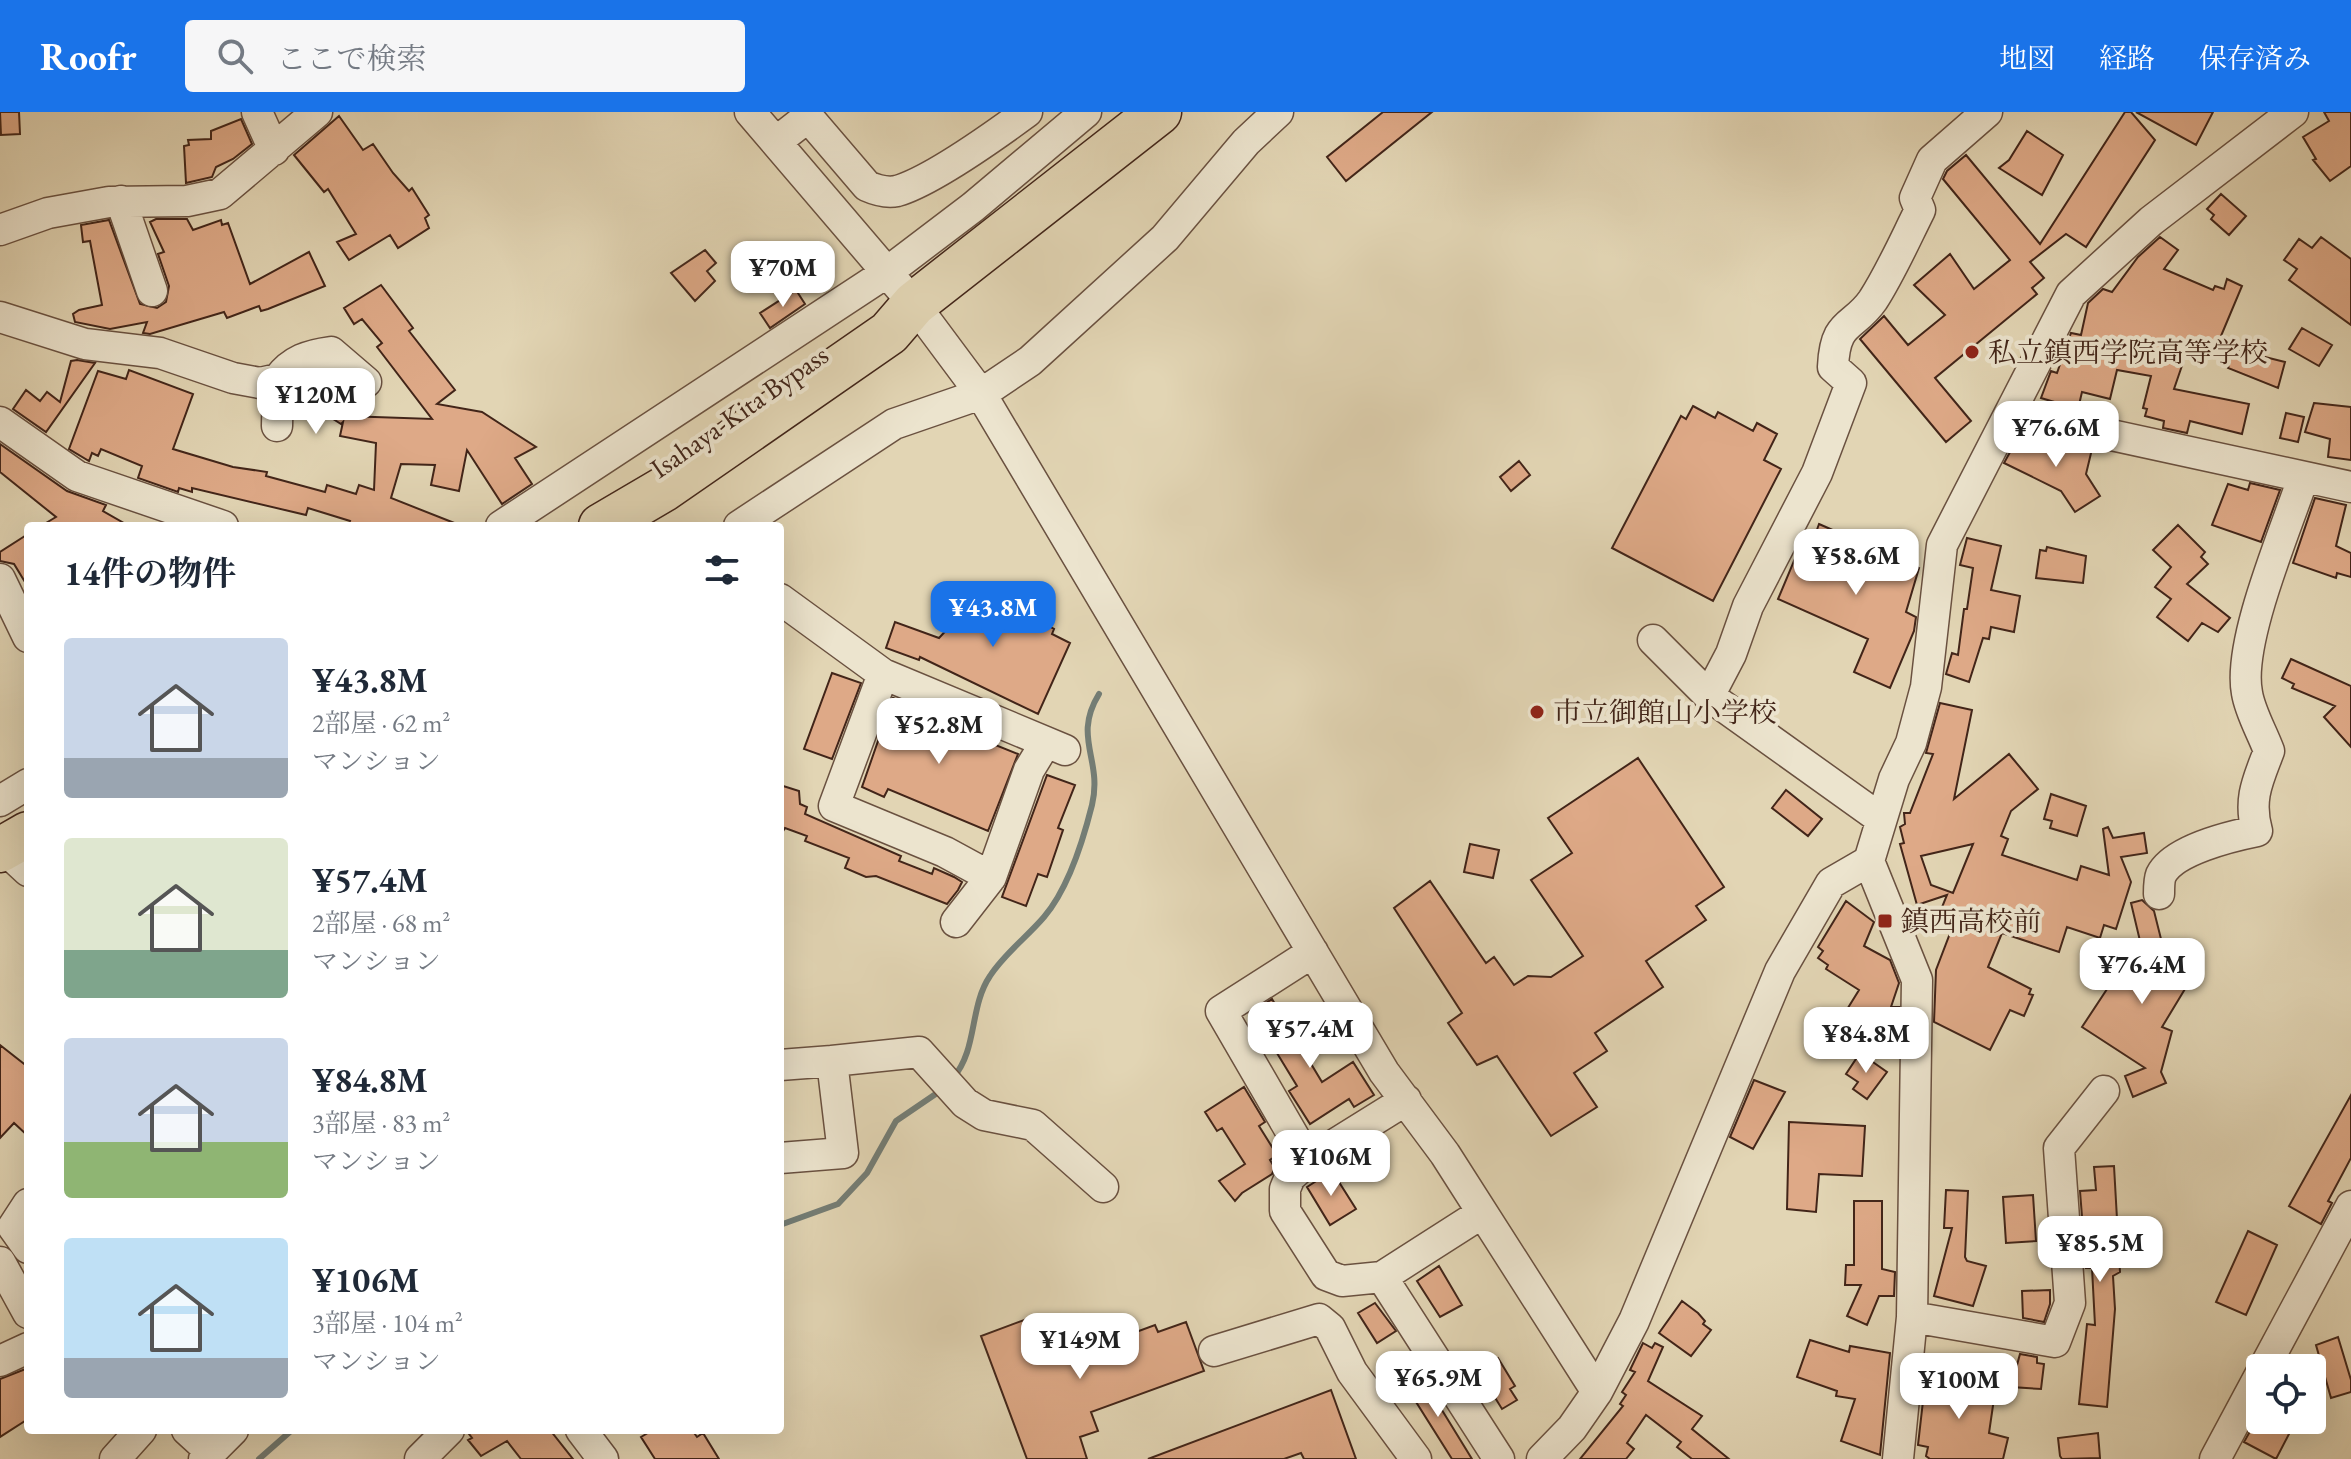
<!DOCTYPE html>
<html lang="ja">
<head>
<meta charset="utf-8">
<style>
  body { margin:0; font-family:"EB Garamond","Noto Serif JP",serif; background:#f6f6f7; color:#1f2937; height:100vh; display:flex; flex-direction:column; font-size:30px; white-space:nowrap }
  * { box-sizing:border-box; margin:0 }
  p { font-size:26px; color:#747a83 }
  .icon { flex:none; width:44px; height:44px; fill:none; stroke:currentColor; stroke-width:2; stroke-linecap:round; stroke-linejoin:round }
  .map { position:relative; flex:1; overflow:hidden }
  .drawer { position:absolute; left:24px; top:410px; width:760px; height:912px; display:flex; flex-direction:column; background:#fff; border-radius:8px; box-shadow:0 8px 32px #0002 }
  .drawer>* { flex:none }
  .controls { position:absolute; left:2246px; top:1242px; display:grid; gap:16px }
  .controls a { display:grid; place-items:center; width:80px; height:80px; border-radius:8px; background:#fff; box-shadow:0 8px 32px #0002; font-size:40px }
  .price { position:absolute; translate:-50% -68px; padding:0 18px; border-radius:16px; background:#fff; color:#222; font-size:26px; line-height:52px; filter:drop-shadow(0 2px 4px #0008) }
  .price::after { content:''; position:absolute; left:50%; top:48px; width:24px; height:18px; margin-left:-12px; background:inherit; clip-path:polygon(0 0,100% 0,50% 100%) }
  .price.on { background:#1a73e8; color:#fff }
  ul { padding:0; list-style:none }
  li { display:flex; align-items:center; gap:24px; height:200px; padding:0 40px }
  li span { display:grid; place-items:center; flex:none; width:224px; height:160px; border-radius:8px; color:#555 }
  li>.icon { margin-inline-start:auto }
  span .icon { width:96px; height:96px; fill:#fffc; stroke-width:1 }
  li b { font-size:34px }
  h2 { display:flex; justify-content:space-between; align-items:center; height:96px; padding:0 40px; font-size:34px }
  header { display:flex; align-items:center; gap:48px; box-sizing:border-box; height:112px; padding:0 40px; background:#1a73e8; color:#fff }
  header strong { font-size:38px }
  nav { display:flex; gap:44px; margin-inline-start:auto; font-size:28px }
  .search { width:560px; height:72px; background:#f6f6f7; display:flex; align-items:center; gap:20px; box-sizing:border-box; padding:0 28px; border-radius:8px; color:#747a83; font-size:30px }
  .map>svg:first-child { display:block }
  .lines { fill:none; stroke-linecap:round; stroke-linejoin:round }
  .stream { stroke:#747d75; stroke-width:6 }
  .building { fill:#dea987; stroke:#422519; stroke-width:2; fill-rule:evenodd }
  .minor-casing { stroke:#6a5140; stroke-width:33 }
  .highway-casing { stroke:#422519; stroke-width:47 }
  .minor { stroke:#ece4ce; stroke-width:30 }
  .highway { stroke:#e2d5b4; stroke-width:44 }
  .poi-dot { fill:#8f2418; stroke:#ece4ce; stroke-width:3 }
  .labels { text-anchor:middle; stroke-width:8; stroke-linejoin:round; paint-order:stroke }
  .poi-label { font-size:28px; fill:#422519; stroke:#ece4ce; text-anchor:start }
  .street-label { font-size:28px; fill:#422519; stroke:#ece4ce }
</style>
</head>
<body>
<header>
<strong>Roofr</strong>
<div class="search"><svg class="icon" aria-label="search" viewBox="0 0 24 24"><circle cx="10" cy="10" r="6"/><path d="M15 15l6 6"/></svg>ここで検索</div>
<nav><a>地図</a><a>経路</a><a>保存済み</a></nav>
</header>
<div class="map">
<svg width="2351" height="1347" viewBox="0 0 2351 1347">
  <rect width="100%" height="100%" fill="#e2d5b4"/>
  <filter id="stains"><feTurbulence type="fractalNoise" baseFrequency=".0025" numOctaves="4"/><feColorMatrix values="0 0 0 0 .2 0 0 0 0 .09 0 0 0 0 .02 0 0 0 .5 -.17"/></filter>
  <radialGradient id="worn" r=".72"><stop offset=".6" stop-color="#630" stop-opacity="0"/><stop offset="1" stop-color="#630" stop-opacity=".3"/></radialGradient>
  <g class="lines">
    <path class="stream" d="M953,966C978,937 969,895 990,864C1004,842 1027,825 1044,805C1068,777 1083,729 1092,693C1103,647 1072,626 1099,582
      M780,1113L838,1092L867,1061L896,1009L943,977
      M259,1347L292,1318"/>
  </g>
  <path class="building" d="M0,0H19L20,22L1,23Z
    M1383,0H1432L1346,69L1327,45Z
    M2125,0H2131L2155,28L2086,135L2066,122L2030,150L2044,166L2032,176L2037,182L1935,266L1971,309L1946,330L1860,227L1884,204L1908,233L1945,203L1914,173L1950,142L1974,177L2010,148L1943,67L1947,59L1966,43L2040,132Z
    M2136,0H2213L2196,33Z
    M2324,0H2351V54L2330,69L2313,48L2316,47L2303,25L2329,9Z
    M339,4L363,38L373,32L393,61L409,79L412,76L429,103L425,106L429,116L398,136L390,123L349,148L337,130L356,122L328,77L324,80L294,43Z
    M241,7L252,32L233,47L216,55L212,65L186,71L184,34L189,33L188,28L211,27V19Z
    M2027,19L2063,43L2042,83L1999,56L2009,48Z
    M2221,82L2246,104L2229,123L2211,107L2214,103L2207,97Z
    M156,107H187L193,118L221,108L222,113L228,111L250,172L309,140L325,174L268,197L261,199L259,194L227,206L224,200L150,222L143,221L147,210L110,217L75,210L73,202L79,198L102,193L90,129L83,130L81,113L109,108L140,192L157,196L166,190L169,174L158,142L164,140L150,110Z
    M2160,125L2178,138L2164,157L2213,178L2215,174L2224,177L2227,167L2242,174L2213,243L2200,240L2198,244L2187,239L2174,277L2249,292L2242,322L2190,309L2187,321L2163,316L2164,309L2145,304L2147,297L2143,296L2151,264L2117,258L2110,287L2082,280L2078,297L2041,286L2051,259L2057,261L2071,221L2081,223L2088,191L2103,177L2112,180L2138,145Z
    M2321,125L2351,147V213L2289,168L2297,157L2284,148L2299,127L2312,136Z
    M705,138L716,151L707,159L715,169L695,189L671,161Z
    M381,173L413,216L409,219L455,278L437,292L482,300L536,335L515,346L532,372L502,392L467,338L459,379L431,373L435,353L401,352L391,386L462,414H348L350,409L308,396L306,403L192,376V380L179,376L178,380L138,366L142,354L101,337L98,344L92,341L89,349L69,337L98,259L126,267L129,258L193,282L173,337L233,355L267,360L266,364L325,380L327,373L356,382L359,373L374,378L376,331L340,324L343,310L341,312L319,298L316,303L302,294L311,278L304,273L310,264L321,260L358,285L346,304L432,307L377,235L382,231L362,207L354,212L344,196Z
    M796,178L805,192L770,216L760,201Z
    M2302,216L2332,233L2319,254L2289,237Z
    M2233,237L2285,250L2278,276L2228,256Z
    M77,248L95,251L46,320L13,297L26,278L40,289L47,280L60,290L71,249Z
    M2314,291L2351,295V348L2328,345L2330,327L2305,320Z
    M1693,294L1715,306L1718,300L1753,319L1757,311L1777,322L1764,348L1781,357L1713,489L1612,436L1681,304L1686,307Z
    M2286,301L2304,305L2298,330L2280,326Z
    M2020,322L2061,340L2067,332L2092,337L2086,362L2100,384L2075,400L2061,379L2004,351Z
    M0,332L67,379L106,393L103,399L129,414H41L56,405L0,360Z
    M1519,349L1530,363L1511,379L1500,365Z
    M2250,371L2280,378L2261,430L2212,413L2228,372L2248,378Z
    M2315,386L2346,393L2336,434L2351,441V465L2337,461L2336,466L2293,451Z
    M1819,412L1919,456L1906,500L1916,505L1914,519L1890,576L1854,560L1868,527L1778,487L1804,425L1813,429Z
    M2178,413L2205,440L2201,445L2208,452L2187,472L2230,506L2218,520L2202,511L2188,529L2157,505L2171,487L2155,475L2171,455L2153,438Z
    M28,422V475L14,452L0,449V440Z
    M1967,426L2001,434L1991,478L2020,484L2014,520L1991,515L1989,527L1983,526L1969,570L1946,562L1952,541L1958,543L1964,497H1967L1973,456L1960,453Z
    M2047,435L2086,444L2083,471L2036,466L2040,438L2046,439Z
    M1016,476L1033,485L1029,494L1044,501L1040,509L1054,517L1052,522L1070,531L1038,602L920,545L919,548L886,536L895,510L939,526L952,512L956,514L972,481L1006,497Z
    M2291,547L2351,574V635L2324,605L2335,594L2292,576L2294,572L2282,566Z
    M832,561L861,571L832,647L804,637Z
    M893,586L955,611L953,616L1018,642L988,719L888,677L884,685L862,675Z
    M1940,591L1972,598L1954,687L2009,642L2038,677L2011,699L2001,724L2008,727L2002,743L2077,768L2081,754L2109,763L2103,717L2108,715L2113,726L2144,721L2147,741L2121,745L2131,770L2116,817L2104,813L2100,826L2067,815L2059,840L2002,821L1988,855L2031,877L2029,882L2033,883L2024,904L2010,898L1990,938L1934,910L1936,858L1952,816L1936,810L1947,783L1917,793L1900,732L1904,731L1900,715L1905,712L1904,701H1910L1933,642L1926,641ZM1973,732L1953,781L1931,773L1921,744Z
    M1638,646L1724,775L1696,794L1706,808L1646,849L1663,875L1595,921L1607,939L1574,961L1597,995L1551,1024L1497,944L1477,953L1448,911L1462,901L1394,796L1430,769L1486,851L1494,845L1514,873L1528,864L1551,865L1583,844L1531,768L1572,741L1548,706Z
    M1047,663L1075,673L1058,716L1063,718L1047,765L1038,762L1026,794L1002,785Z
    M780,673L799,679L800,692L807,695L805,702L901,744L899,749L932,762L934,756L954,765L962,770L958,778L947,792L876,764L866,765L845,756L849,746L805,729L807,724L785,716L780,724Z
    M1786,678L1822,707L1808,724L1772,696Z
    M2051,682L2086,694L2077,724L2050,716L2052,709L2044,707Z
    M1470,732L1499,738L1493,766L1464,760Z
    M2142,788L2154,799L2164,839L2170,835L2191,867L2162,915L2172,919L2161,960L2166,971L2133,985L2125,964L2145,956L2082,915L2117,862L2122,866L2145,850L2131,791Z
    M1846,789L1874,810L1864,834L1890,848L1899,871L1891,895H1899L1898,921L1887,920L1870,943L1857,933L1860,929L1838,912L1859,878L1826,857L1828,853L1818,846L1823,839L1818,835Z
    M1272,887L1322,970L1353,950L1374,983L1354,995L1349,987L1310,1012L1289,979L1297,974L1252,900Z
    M0,933L28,955V1024L14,1011L0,1026Z
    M1860,941L1887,960L1867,987L1853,977L1858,970L1846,962Z
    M1754,968L1785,980L1753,1037L1730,1025Z
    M1244,975L1265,1010L1259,1014L1277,1043L1270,1048L1275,1056L1272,1062L1242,1081L1235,1089L1219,1069L1245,1052L1222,1016L1217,1019L1205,1000Z
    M2351,983V1046L2328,1089L2332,1091L2321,1112L2289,1094Z
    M1789,1010L1865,1014L1862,1064L1819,1062L1816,1100L1787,1097Z
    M2114,1054L2120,1160L2113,1164L2115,1197L2107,1295L2079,1292L2087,1212L2095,1213L2092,1156H2086L2080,1079L2096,1078L2094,1055Z
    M1332,1059L1356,1097L1330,1113L1307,1075Z
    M1946,1078L1968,1079L1965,1145L1967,1149L1986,1154L1973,1194L1934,1184L1952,1116H1944Z
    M2033,1083L2036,1129L2006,1131L2003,1085Z
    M1854,1089H1882V1157L1895,1160L1894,1184H1879L1867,1213L1847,1204L1861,1173H1845L1846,1153H1854Z
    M2248,1119L2277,1133L2246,1203L2216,1190Z
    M1439,1154L1462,1193L1440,1205L1417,1169Z
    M2050,1178V1192L2044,1210L2023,1206L2022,1179Z
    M1682,1189L1698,1201L1705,1209L1703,1212L1711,1218L1691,1244L1659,1221Z
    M1375,1191L1396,1219L1377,1231L1358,1201Z
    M1035,1204L1052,1251L1155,1213L1158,1220L1186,1210L1204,1259L1091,1300L1098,1319L1080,1325L1087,1347H1027L981,1224Z
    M2338,1225L2351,1268V1280L2331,1286L2316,1233Z
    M1810,1228L1849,1240L1850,1234L1890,1241L1880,1343L1841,1329L1855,1287L1836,1284L1837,1279L1797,1265Z
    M1643,1231L1652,1236L1655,1231L1663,1235L1648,1269L1702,1304L1692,1317L1729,1347H1692L1677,1335L1681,1330L1646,1303L1627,1331L1634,1337L1626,1347H1580L1623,1294L1620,1292L1626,1283L1622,1280L1635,1260L1630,1258Z
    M2020,1242L2037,1245V1251L2044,1252L2041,1277L2011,1275Z
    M1498,1246L1515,1274L1510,1277L1517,1288L1502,1297L1478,1258Z
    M28,1256V1307L0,1325V1267Z
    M1926,1263L1996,1273L1989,1321L2008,1326L2003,1347H1930L1926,1344L1928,1335L1918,1333Z
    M1423,1264L1437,1290L1472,1347H1452L1406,1274Z
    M1331,1278L1356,1347H1304L1301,1341L1284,1347H1148Z
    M2258,1305L2289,1322L2276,1347L2244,1330Z
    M466,1318H550L573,1347H521L507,1329L481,1344L468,1328L472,1326Z
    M653,1318H692L697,1325L703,1321L719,1347H655L641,1325Z
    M2098,1321L2100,1346L2062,1347L2060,1344L2058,1326Z"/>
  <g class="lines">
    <g class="minor-casing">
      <path id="minor" d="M257,0L274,38
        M750,0L914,192L981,282L1384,960L1445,1042L1597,1280
        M776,30L808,5L867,74C876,78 887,81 897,79C932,69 997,22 1027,0
        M121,89L152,179
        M0,118L48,101L109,90L187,89L220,82L317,0
        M0,205L85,232L160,241L233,266L260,271L278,267L277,314
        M278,267C292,248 309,243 331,240L366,270
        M2010,301L2351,375
        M0,310L77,364L223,414
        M501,414L886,161L973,95L1086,0
        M739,414L894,312L981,282L1030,249L1165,126L1246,30L1278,0
        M0,467L28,525
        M780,487L883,562L1065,638
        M1653,528L1709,584L1881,707
        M883,562L834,694L945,740L991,765
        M1709,584L1731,542L1748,494L1817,361L1851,271L1833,255C1835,207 1853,217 1873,188C1891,160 1905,128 1920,98L1915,86L1932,48L1987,0
        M0,689L28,672
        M0,733L28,759
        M2159,782C2159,776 2159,768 2161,763C2173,738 2232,724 2257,719C2248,687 2258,668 2269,639C2262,620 2250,600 2247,581C2237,530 2286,418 2303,366
        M956,810L991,765L1029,658L1046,630
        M1313,840L1221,899L1308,1049L1406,988
        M832,949L919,940L965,991L984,1003L1033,1013L1103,1075
        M780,953L832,949L843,1041L780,1046
        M1308,1049L1290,1065L1285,1077V1099L1326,1163L1342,1169L1382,1165L1482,1101
        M28,1092L13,1115L28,1136
        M0,1150L28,1201
        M1382,1165L1499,1347
        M1912,1205L2055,1230L2070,1191L2059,1036L2104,979
        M1214,1239L1319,1207L1330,1216L1352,1260L1416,1347
        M0,1249L28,1236
        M2264,1256L2351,1094
        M187,1318L210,1339
        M581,1318L603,1347
        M115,1347L141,1318
        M204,1347L233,1318
        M420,1347L449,1318
        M1542,1347L1572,1316L1597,1280L1634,1209L1780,859L1831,771L1869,749
        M1898,1347L1912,1205L1917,868L1869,749L1894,667L1911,631L1926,575L1942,433L2071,182L2151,109L2293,0
        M2215,1347L2260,1263"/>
    </g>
    <g class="highway-casing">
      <path id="highway" d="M601,414L664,377L889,221L914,192L1159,0
        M0,738L28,722"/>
    </g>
    <use href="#minor" class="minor"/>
    <use href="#highway" class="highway"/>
  </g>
  <g class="poi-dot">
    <circle cx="1972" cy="240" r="8"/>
    <circle cx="1537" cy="600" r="8"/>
    <rect x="1877" y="801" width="16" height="16" rx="4"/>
  </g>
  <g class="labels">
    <g class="poi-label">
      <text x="1988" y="250">私立鎮西学院高等学校</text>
      <text x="1553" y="610">市立御館山小学校</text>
      <text x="1901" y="819">鎮西高校前</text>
    </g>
    <g class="street-label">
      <text transform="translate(739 299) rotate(-35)" y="10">Isahaya-Kita Bypass</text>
    </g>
  </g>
  <rect width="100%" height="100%" filter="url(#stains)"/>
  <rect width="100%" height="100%" fill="url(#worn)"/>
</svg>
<div class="controls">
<a><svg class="icon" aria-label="locate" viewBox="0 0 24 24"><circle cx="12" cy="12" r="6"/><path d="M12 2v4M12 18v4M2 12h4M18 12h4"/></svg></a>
</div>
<b class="price" style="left:783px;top:197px">¥70M</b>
<b class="price" style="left:316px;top:324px">¥120M</b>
<b class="price" style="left:2056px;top:357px">¥76.6M</b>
<b class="price" style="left:1856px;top:485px">¥58.6M</b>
<b class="price on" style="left:993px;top:537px">¥43.8M</b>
<b class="price" style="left:939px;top:654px">¥52.8M</b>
<b class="price" style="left:2142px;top:894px">¥76.4M</b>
<b class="price" style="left:1310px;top:958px">¥57.4M</b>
<b class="price" style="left:1866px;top:963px">¥84.8M</b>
<b class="price" style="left:1331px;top:1086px">¥106M</b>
<b class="price" style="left:2100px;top:1172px">¥85.5M</b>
<b class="price" style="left:1080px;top:1269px">¥149M</b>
<b class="price" style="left:1438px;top:1307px">¥65.9M</b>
<b class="price" style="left:1959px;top:1309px">¥100M</b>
<section class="drawer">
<h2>14件の物件<svg class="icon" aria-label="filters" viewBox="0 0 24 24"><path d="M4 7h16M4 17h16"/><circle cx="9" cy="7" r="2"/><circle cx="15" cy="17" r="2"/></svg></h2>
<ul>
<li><span style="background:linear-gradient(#c9d6e8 75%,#9aa5b1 0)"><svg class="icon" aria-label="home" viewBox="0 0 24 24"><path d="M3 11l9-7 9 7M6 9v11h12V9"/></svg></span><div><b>¥43.8M</b><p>2部屋 · 62 m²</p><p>マンション</p></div></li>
<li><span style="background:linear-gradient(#dfe7d0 70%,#7fa58c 0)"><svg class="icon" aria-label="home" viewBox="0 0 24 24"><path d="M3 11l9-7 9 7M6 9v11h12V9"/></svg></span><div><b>¥57.4M</b><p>2部屋 · 68 m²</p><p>マンション</p></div></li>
<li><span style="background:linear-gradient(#c9d6e8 65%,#8fb573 0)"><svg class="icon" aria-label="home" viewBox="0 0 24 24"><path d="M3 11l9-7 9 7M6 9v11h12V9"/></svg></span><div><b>¥84.8M</b><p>3部屋 · 83 m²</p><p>マンション</p></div></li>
<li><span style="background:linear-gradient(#bfe0f5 75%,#9aa5b1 0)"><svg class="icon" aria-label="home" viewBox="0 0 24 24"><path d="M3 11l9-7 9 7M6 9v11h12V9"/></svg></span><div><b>¥106M</b><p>3部屋 · 104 m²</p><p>マンション</p></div></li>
</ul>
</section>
</div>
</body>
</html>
